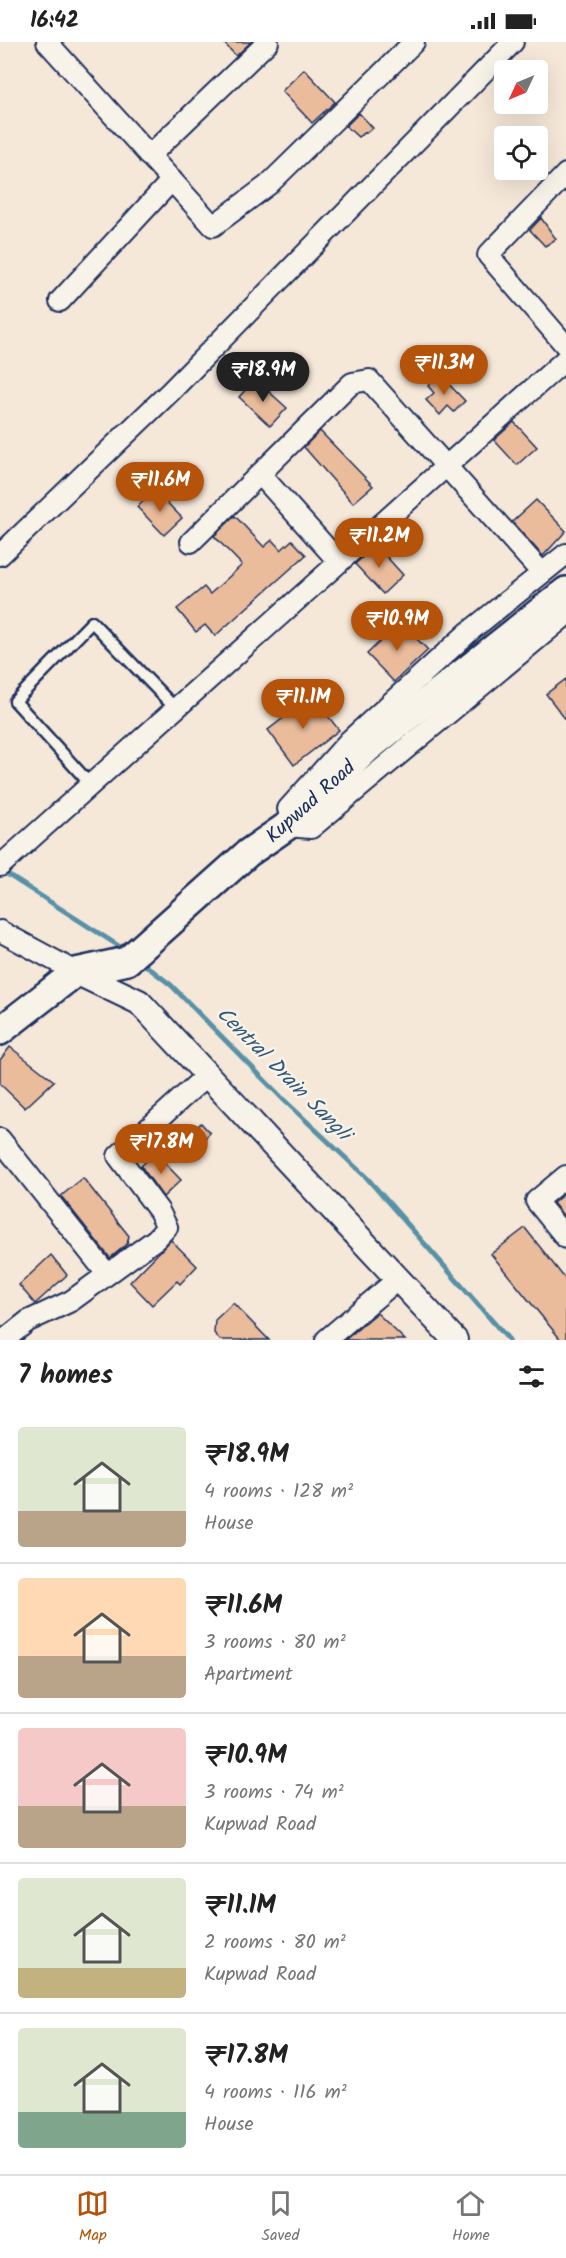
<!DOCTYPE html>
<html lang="en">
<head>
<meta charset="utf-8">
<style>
  body { margin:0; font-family:Kalam,sans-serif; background:#f6f6f6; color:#222; height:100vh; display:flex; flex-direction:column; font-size:22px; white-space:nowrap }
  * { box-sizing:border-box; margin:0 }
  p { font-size:20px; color:#767676 }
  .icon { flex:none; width:33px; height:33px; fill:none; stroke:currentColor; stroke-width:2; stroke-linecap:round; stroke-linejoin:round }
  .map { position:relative; height:1298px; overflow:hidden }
  .sheet { display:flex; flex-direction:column; background:#fff; flex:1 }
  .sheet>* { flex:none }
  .needle { width:39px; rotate:226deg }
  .fabs { position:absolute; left:494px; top:18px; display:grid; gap:12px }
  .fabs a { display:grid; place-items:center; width:54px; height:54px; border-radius:6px; background:#fff; box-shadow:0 6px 24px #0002; font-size:30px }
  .price { position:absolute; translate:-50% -51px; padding:0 14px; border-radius:21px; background:#b45309; color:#fff; font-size:20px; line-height:39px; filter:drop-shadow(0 2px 3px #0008) }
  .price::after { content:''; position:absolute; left:50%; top:36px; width:18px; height:14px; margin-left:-9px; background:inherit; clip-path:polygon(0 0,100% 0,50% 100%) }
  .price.selected { background:#222; color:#fff }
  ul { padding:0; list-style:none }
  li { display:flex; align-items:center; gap:18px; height:150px; padding:0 18px }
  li+li { border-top:2px solid #e0e0e0 }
  li span { display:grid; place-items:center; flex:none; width:168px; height:120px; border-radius:6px; color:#555 }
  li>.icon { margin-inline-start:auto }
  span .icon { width:72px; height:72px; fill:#fffc; stroke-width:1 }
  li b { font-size:26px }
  h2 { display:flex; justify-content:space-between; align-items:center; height:72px; padding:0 18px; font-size:26px }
  .status { display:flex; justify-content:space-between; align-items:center; height:42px; padding:0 30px; background:#fff; direction:ltr }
  .status svg { height:16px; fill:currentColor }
  .tab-bar { display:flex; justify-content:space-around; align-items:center; height:84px; border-top:2px solid #e0e0e0; background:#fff; font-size:16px; color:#767676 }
  .tab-bar a { display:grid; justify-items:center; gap:3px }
  .tab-bar .selected { color:#b45309 }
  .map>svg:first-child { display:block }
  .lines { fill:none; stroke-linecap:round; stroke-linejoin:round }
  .stream { stroke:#5891a7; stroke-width:5 }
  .building { fill:#ebbc9c; stroke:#1b2f5e; stroke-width:1.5 }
  .service-casing { stroke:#1b2f5e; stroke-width:15 }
  .minor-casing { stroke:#1b2f5e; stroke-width:24 }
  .tertiary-casing { stroke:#1b2f5e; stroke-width:28 }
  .secondary-casing { stroke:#1b2f5e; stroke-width:32 }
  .service { stroke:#f7f3e8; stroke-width:10 }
  .minor { stroke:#f7f3e8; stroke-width:20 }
  .tertiary { stroke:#f7f3e8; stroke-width:24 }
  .secondary { stroke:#f7f3e8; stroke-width:27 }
  .labels { text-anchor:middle; stroke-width:5; stroke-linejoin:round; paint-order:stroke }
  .street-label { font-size:20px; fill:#1b2f5e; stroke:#f7f3e8 }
  .water-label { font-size:21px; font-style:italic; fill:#34587c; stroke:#f7f3e8 }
</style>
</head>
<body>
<div class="status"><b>16:42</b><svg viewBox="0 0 49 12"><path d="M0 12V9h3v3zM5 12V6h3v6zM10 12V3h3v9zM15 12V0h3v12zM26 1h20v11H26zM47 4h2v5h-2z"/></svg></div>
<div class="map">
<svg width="566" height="1298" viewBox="0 0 566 1298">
  <rect width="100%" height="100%" fill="#f5e8d9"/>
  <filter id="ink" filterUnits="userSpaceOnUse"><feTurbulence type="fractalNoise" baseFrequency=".0167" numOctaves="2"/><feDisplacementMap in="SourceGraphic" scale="12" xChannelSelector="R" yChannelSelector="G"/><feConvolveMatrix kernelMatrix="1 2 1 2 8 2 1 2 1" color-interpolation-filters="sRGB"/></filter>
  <g filter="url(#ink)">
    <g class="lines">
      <path class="stream" d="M2,829L125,908
        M140,919L171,943L284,1058L367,1136L509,1298"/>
    </g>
    <path class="building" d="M223,0H251L236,14Z
      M304,27L335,60L312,81L282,49Z
      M359,71L373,86L358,95L346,84Z
      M541,176L556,197L545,204L530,188Z
      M439,332L465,359L454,370L448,364L440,373L426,358L434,351L428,344Z
      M255,337L287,366L270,384L239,355Z
      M514,380L537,405L517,423L494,398Z
      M320,389L373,444L353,461L304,405Z
      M155,448L182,476L164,493L137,465Z
      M536,458L566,489L543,514L512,480Z
      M235,474L264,505L272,498L281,508L292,498L306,513L215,594L205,583L196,590L177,567L204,545L210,552L242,523L214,494Z
      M376,503L403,533L383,552L355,522Z
      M400,580L428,608L394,640L367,612Z
      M566,637V678L546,652Z
      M312,654L339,688L294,723L268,688Z
      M10,1005L54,1039L25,1066L0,1042V1018Z
      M201,1081L210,1091L196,1105L187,1095Z
      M155,1111L181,1138L163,1155L141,1124Z
      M83,1136L129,1194L127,1202L110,1216L61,1154Z
      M566,1150V1177L553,1161Z
      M525,1186L566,1238V1298H561L491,1212Z
      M171,1198L197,1224L180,1242L177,1239L152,1263L130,1240Z
      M51,1213L67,1233L35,1262L19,1243Z
      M233,1261L269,1298H220L214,1291L215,1278Z
      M377,1271L405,1298H345Z"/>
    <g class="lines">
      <g class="service-casing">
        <path id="service" d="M91,743L15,659L92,580L176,667"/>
      </g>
      <g class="minor-casing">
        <path id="minor" d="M47,0L213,184L268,143L414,0
          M149,114L268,0
          M566,132L488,213L566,304
          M60,259L172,138
          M260,432L339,520
          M191,500L352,341L369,338L542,531
          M0,513L170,350L513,0
          M288,767L349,699L470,589L566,512
          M287,784L311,786L566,573
          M0,824L566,317
          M0,889L76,930
          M0,1097L107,1232
          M566,1134L536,1159L566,1196
          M4,1298L28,1279L71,1259L156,1197L167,1185L159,1169L118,1114L206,1034
          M326,1298L398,1237"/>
      </g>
      <g class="tertiary-casing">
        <path id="tertiary" d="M76,930L139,960L455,1298"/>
      </g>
      <g class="secondary-casing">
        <path id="secondary" d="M0,989L76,930L127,919L248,811L287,784L367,707L566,549"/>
      </g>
      <use href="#service" class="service"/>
      <use href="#minor" class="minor"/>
      <use href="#tertiary" class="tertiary"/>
      <use href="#secondary" class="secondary"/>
    </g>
  </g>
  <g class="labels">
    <g class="street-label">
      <text transform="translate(310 759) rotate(-42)" y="7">Kupwad Road</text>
    </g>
    <g class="water-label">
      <text transform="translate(284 1031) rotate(45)" y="7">Central Drain Sangli</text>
    </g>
  </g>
</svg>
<div class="fabs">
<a><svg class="needle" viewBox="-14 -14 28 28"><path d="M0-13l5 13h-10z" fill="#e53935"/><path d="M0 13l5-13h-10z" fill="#767676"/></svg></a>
<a><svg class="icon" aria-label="locate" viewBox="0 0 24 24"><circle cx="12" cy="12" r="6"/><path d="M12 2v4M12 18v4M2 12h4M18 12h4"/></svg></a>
</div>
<b class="price" style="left:444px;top:354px">₹11.3M</b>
<b class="price selected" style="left:263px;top:361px">₹18.9M</b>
<b class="price" style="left:160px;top:471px">₹11.6M</b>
<b class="price" style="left:379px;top:527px">₹11.2M</b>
<b class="price" style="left:397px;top:610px">₹10.9M</b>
<b class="price" style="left:303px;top:688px">₹11.1M</b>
<b class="price" style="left:161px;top:1133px">₹17.8M</b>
</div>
<section class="sheet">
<h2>7 homes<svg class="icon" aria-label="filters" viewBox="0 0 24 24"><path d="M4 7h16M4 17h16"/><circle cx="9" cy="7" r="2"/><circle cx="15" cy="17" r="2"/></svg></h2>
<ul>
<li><span style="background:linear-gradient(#dfe7d0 70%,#b9a48a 0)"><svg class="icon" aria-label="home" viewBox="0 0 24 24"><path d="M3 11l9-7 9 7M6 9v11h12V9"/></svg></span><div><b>₹18.9M</b><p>4 rooms · 128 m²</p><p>House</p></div></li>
<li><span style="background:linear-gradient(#ffd9b3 65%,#b9a48a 0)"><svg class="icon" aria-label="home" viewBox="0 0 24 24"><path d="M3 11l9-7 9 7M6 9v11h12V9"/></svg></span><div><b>₹11.6M</b><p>3 rooms · 80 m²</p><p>Apartment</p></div></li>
<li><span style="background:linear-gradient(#f6c9c9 65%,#b9a48a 0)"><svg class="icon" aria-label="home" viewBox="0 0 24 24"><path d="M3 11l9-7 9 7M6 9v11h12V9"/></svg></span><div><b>₹10.9M</b><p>3 rooms · 74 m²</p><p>Kupwad Road</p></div></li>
<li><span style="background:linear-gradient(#dfe7d0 75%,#c2b280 0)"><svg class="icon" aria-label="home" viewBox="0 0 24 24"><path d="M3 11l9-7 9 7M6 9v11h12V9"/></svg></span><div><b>₹11.1M</b><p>2 rooms · 80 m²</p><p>Kupwad Road</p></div></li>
<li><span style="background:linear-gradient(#dfe7d0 70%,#7fa58c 0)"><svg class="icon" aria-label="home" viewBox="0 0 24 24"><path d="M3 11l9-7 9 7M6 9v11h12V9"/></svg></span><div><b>₹17.8M</b><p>4 rooms · 116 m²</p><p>House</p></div></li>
</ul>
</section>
<nav class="tab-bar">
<a class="selected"><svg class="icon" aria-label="map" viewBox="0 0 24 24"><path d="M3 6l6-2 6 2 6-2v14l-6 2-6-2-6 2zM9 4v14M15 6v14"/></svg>Map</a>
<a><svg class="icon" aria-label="saved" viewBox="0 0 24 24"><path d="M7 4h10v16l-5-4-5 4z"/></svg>Saved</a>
<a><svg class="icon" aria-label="home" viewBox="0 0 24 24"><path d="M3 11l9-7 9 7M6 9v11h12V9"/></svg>Home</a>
</nav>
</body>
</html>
